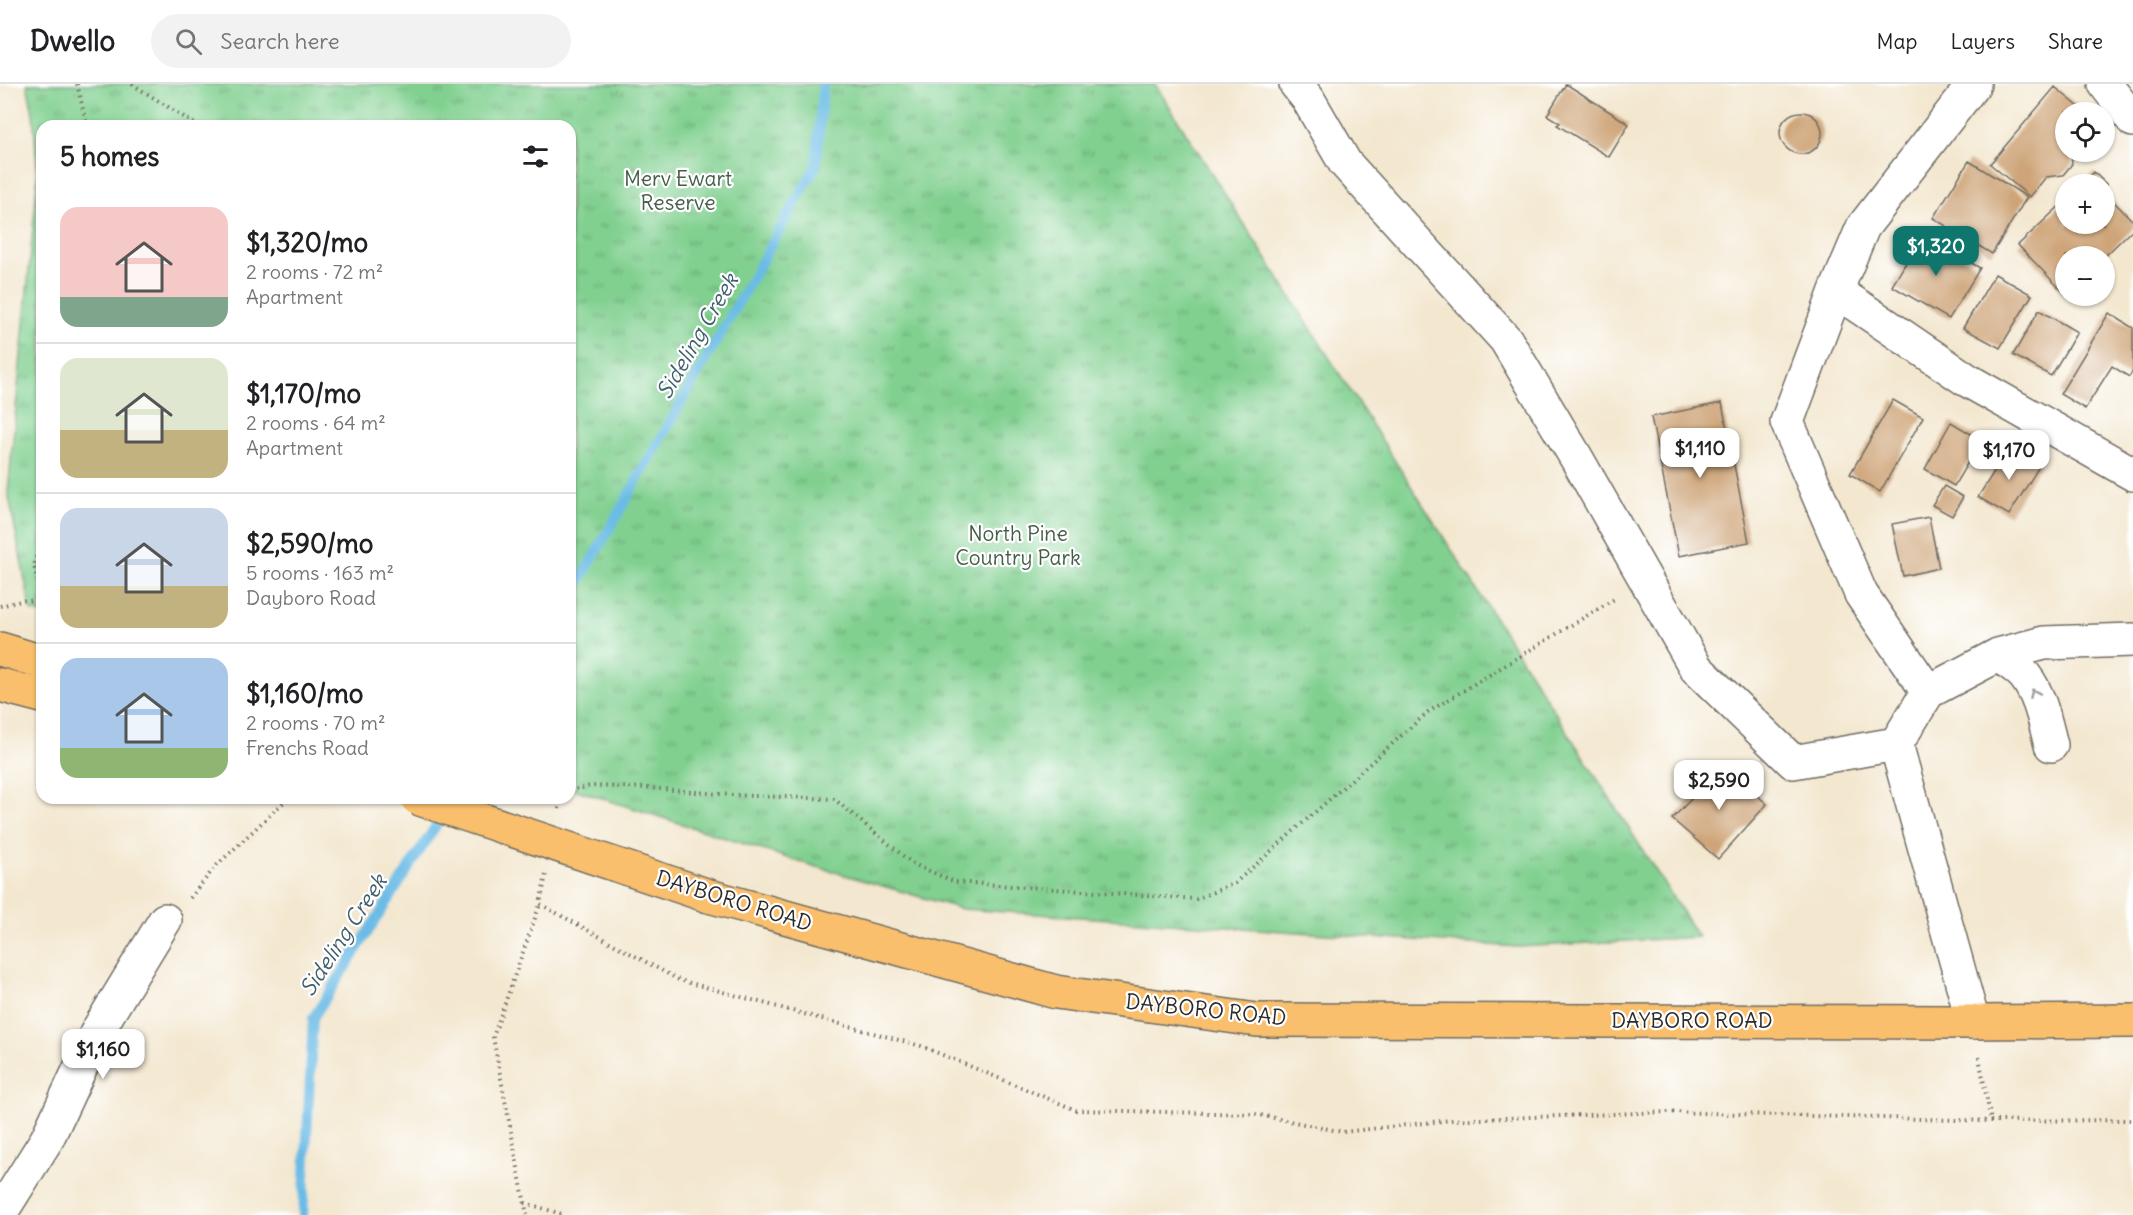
<!DOCTYPE html>
<html lang="en">
<head>
<meta charset="utf-8">
<style>
  body { margin:0; font-family:Delius,sans-serif; background:#f2f2f2; color:#202124; height:100vh; display:flex; flex-direction:column; font-size:22px; white-space:nowrap }
  * { box-sizing:border-box; margin:0 }
  p { font-size:20px; color:#757577 }
  .icon { flex:none; width:33px; height:33px; fill:none; stroke:currentColor; stroke-width:2; stroke-linecap:round; stroke-linejoin:round }
  .map { position:relative; flex:1; overflow:hidden }
  .sheet { position:absolute; left:36px; top:36px; width:540px; height:684px; display:flex; flex-direction:column; background:#fff; border-radius:18px; box-shadow:0 2px 4px #0004 }
  .sheet>* { flex:none }
  .controls { position:absolute; left:2055px; top:18px; display:grid; gap:12px }
  .controls a { display:grid; place-items:center; width:60px; height:60px; border-radius:50%; background:#fff; box-shadow:0 2px 4px #0004; font-size:30px }
  .price { position:absolute; translate:-50% -51px; padding:0 14px; border-radius:12px; background:#fff; color:#222; font-size:20px; line-height:39px; filter:drop-shadow(0 2px 3px #0008) }
  .price::after { content:''; position:absolute; left:50%; top:36px; width:18px; height:14px; margin-left:-9px; background:inherit; clip-path:polygon(0 0,100% 0,50% 100%) }
  .price.active { background:#0f766e; color:#fff }
  ul { padding:0; list-style:none }
  li { display:flex; align-items:center; gap:18px; height:150px; padding:0 24px }
  li+li { border-top:2px solid #e0e0e0 }
  li span { display:grid; place-items:center; flex:none; width:168px; height:120px; border-radius:18px; color:#555 }
  li>.icon { margin-inline-start:auto }
  span .icon { width:72px; height:72px; fill:#fffc; stroke-width:1 }
  li b { font-size:26px }
  h2 { display:flex; justify-content:space-between; align-items:center; height:72px; padding:0 24px; font-size:26px }
  header { display:flex; align-items:center; gap:36px; box-sizing:border-box; height:84px; padding:0 30px; background:#fff; border-bottom:2px solid #e0e0e0 }
  header strong { font-size:28px }
  nav { display:flex; gap:33px; margin-inline-start:auto; font-size:21px }
  .search { width:420px; height:54px; background:#f2f2f2; display:flex; align-items:center; gap:15px; box-sizing:border-box; padding:0 21px; border-radius:33px; color:#757577; font-size:22px }
  .map>svg:first-child { display:block }
  .park { fill:url(#park-tufts); stroke:#567e5e; stroke-width:1.5 }
  .lines { fill:none; stroke-linecap:round; stroke-linejoin:round }
  .stream { stroke:#6bbce6; stroke-width:10 }
  .building { fill:#cea478 }
  .minor-casing { stroke:#716d64; stroke-width:36 }
  .major-casing { stroke:#716d64; stroke-width:36 }
  .path { stroke:#716d64; stroke-width:4; stroke-dasharray:1.5 4.5; stroke-linecap:butt }
  .minor { stroke:#fff; stroke-width:33 }
  .major { stroke:#f9bf6d; stroke-width:33 }
  .major-bridge-casing { stroke:#716d64; stroke-width:36; stroke-linecap:butt }
  .major-bridge { stroke:#f9bf6d; stroke-width:33 }
  .oneway { stroke:#a0a0a0 }
  .labels { text-anchor:middle; stroke-width:4.5; stroke-linejoin:round; paint-order:stroke }
  .park-label { font-size:21px; fill:#455d49; stroke:#fff }
  .street-label { font-size:21px; fill:#2b2b2b; stroke:#fff }
  .water-label { font-size:22px; font-style:italic; fill:#415e6c; stroke:#fff }
</style>
</head>
<body>
<header>
<strong>Dwello</strong>
<div class="search"><svg class="icon" aria-label="search" viewBox="0 0 24 24"><circle cx="10" cy="10" r="6"/><path d="M15 15l6 6"/></svg>Search here</div>
<nav><a>Map</a><a>Layers</a><a>Share</a></nav>
</header>
<div class="map">
<svg width="2133" height="1131" viewBox="0 0 2133 1131">
  <defs>
    <pattern id="park-tufts" width="24" height="20" patternUnits="userSpaceOnUse" patternTransform="scale(1.5)"><rect width="24" height="20" fill="#81d090"/><path d="M3 7l-1-3M5 7V3M7 7l1-3M15 17l-1-3M17 17v-4M19 17l1-3" fill="none" stroke="#6aa976"/></pattern>
  </defs>
  <rect width="100%" height="100%" fill="#fff"/>
  <filter id="ink" filterUnits="userSpaceOnUse"><feTurbulence type="fractalNoise" baseFrequency=".0167" numOctaves="2"/><feDisplacementMap in="SourceGraphic" scale="12" xChannelSelector="R" yChannelSelector="G"/><feConvolveMatrix kernelMatrix="1 2 1 2 8 2 1 2 1" color-interpolation-filters="sRGB"/></filter>
  <filter id="wash" filterUnits="userSpaceOnUse"><feTurbulence type="fractalNoise" baseFrequency=".008" numOctaves="4" result="noise"/><feDisplacementMap in="SourceGraphic" scale="24" xChannelSelector="R" yChannelSelector="G"/><feGaussianBlur stdDeviation="1.35" result="paint"/><feColorMatrix in="noise" values="0 0 0 0 0 0 0 0 0 0 0 0 0 0 0 0 0 1.4 0 .05"/><feComposite in="paint" operator="in"/></filter>
  <g filter="url(#wash)">
    <rect width="100%" height="100%" fill="#f3e7cf"/>
    <path class="park" d="M27,0H1155L1698,853L1518,863L962,825L800,778L570,704V42H42V530L31,527L8,408L38,91L33,29Z"/>
    <g class="lines">
      <path class="stream" d="M570,514L816,82L823,0
        M303,1131L313,934L446,726"/>
    </g>
    <g id="blocks">
      <path class="building" d="M1566,0L1629,40L1609,73L1557,41L1560,39L1547,31Z
        M2055,3L2085,28H2066V68H2071L2072,80L2063,91L2046,93L2030,113L1990,80Z
        M1780 49a21 21 0 1 1 42 0a21 21 0 1 1-42 0Z
        M1969,77L2027,113L1992,170L1933,134Z
        M2094,88L2107,101L2104,104V100H2082Z
        M2104,108L2133,137V145L2105,172H2066V211L2018,161L2066,116V140H2104Z
        M1923,150L1980,184L1949,235L1892,202Z
        M1995,190L2032,211L2000,264L1963,244Z
        M2039,226L2077,248L2051,292L2013,271Z
        M2109,229L2133,244V287L2129,293L2112,282L2085,325L2060,310Z
        M1893,316L1923,333L1880,408L1850,390Z
        M1722,319L1749,458L1679,472L1651,333Z
        M1951,338L1981,356L1954,402L1925,385Z
        M2010,362L2040,381L2009,431L1978,413Z
        M1944,402L1963,413L1952,432L1932,421Z
        M1929,433L1939,484L1903,492L1892,440Z
        M1721,679L1767,720L1718,775L1672,735L1694,712L1688,707L1695,699L1699,703Z"/>
    </g>
  </g>
  <g filter="url(#ink)">
    <use href="#blocks" fill-opacity="0" stroke="#716d64" stroke-width="1.5"/>
    <g class="lines">
      <g class="minor-casing">
        <path id="minor" d="M1296,0L1308,15L1345,79L1506,256L1577,375L1696,584L1793,678L1896,660
          M2105,0L2133,36
          M1836,207L1967,296L2133,390
          M1998,571C2007,577 2018,584 2025,592C2040,611 2045,638 2051,661
          M1928,608L1861,510L1787,338L1836,207L1863,143L1974,0
          M1973,938L1896,660L1928,608L1998,571L2044,559L2133,556
          M0,1130L47,1055L98,946L165,836"/>
      </g>
      <g class="major-casing">
        <path id="major" d="M0,565L42,578
          M0,601L42,612
          M709,812L1056,908L1257,936L1973,938L2133,937"/>
      </g>
      <path class="path" d="M77,0L87,42
        M132,0L198,42
        M42,449L34,482L42,514
        M0,522L25,516L42,518
        M570,707L590,702L650,704L731,711L834,715L913,780L955,798L1196,815L1235,799L1428,628L1616,514
        M559,725L561,714
        M546,791L540,820L679,896L921,962L1076,1026L1255,1030L1343,1048L1451,1036L1667,1028L1991,1037L2133,1036
        M190,814L216,782L288,714
        M1979,973L1991,1037
        M525,1119L565,1131
        M527,1131L493,953L540,820"/>
      <use href="#minor" class="minor"/>
      <use href="#major" class="major"/>
      <g class="major-bridge-casing">
        <path id="major-bridge" d="M417,714L709,812"/>
      </g>
      <use href="#major-bridge" class="major-bridge"/>
    </g>
    <defs><path id="oneway-chevron" d="M-2-3.5L2.5 0L-2 3.5" fill="none" stroke-width="1.6" stroke-linecap="round" stroke-linejoin="round" transform="scale(1.5)"/></defs>
    <use class="oneway" href="#oneway-chevron" transform="translate(2034 609) rotate(-114)"/>
  </g>
  <g class="labels">
    <g class="park-label">
      <text x="678" y="102">Merv Ewart<tspan x="678" dy="24">Reserve</tspan></text>
      <text x="1018" y="457">North Pine<tspan x="1018" dy="24">Country Park</tspan></text>
    </g>
    <g class="street-label">
      <text transform="translate(734 817) rotate(17)" y="7">DAYBORO ROAD</text>
      <text transform="translate(1206 926) rotate(6)" y="7">DAYBORO ROAD</text>
      <text x="1692" y="944">DAYBORO ROAD</text>
    </g>
    <g class="water-label">
      <text transform="translate(697 252) rotate(-60)" y="8">Sideling Creek</text>
      <text transform="translate(343 851) rotate(-57)" y="8">Sideling Creek</text>
    </g>
  </g>
</svg>
<div class="controls">
<a><svg class="icon" aria-label="locate" viewBox="0 0 24 24"><circle cx="12" cy="12" r="6"/><path d="M12 2v4M12 18v4M2 12h4M18 12h4"/></svg></a>
<a>+</a>
<a>−</a>
</div>
<b class="price active" style="left:1936px;top:193px">$1,320</b>
<b class="price" style="left:1700px;top:395px">$1,110</b>
<b class="price" style="left:2009px;top:397px">$1,170</b>
<b class="price" style="left:1719px;top:727px">$2,590</b>
<b class="price" style="left:103px;top:996px">$1,160</b>
<section class="sheet">
<h2>5 homes<svg class="icon" aria-label="filters" viewBox="0 0 24 24"><path d="M4 7h16M4 17h16"/><circle cx="9" cy="7" r="2"/><circle cx="15" cy="17" r="2"/></svg></h2>
<ul>
<li><span style="background:linear-gradient(#f6c9c9 75%,#7fa58c 0)"><svg class="icon" aria-label="home" viewBox="0 0 24 24"><path d="M3 11l9-7 9 7M6 9v11h12V9"/></svg></span><div><b>$1,320/mo</b><p>2 rooms · 72 m²</p><p>Apartment</p></div></li>
<li><span style="background:linear-gradient(#dfe7d0 60%,#c2b280 0)"><svg class="icon" aria-label="home" viewBox="0 0 24 24"><path d="M3 11l9-7 9 7M6 9v11h12V9"/></svg></span><div><b>$1,170/mo</b><p>2 rooms · 64 m²</p><p>Apartment</p></div></li>
<li><span style="background:linear-gradient(#c9d6e8 65%,#c2b280 0)"><svg class="icon" aria-label="home" viewBox="0 0 24 24"><path d="M3 11l9-7 9 7M6 9v11h12V9"/></svg></span><div><b>$2,590/mo</b><p>5 rooms · 163 m²</p><p>Dayboro Road</p></div></li>
<li><span style="background:linear-gradient(#a9c7e8 75%,#8fb573 0)"><svg class="icon" aria-label="home" viewBox="0 0 24 24"><path d="M3 11l9-7 9 7M6 9v11h12V9"/></svg></span><div><b>$1,160/mo</b><p>2 rooms · 70 m²</p><p>Frenchs Road</p></div></li>
</ul>
</section>
</div>
</body>
</html>
